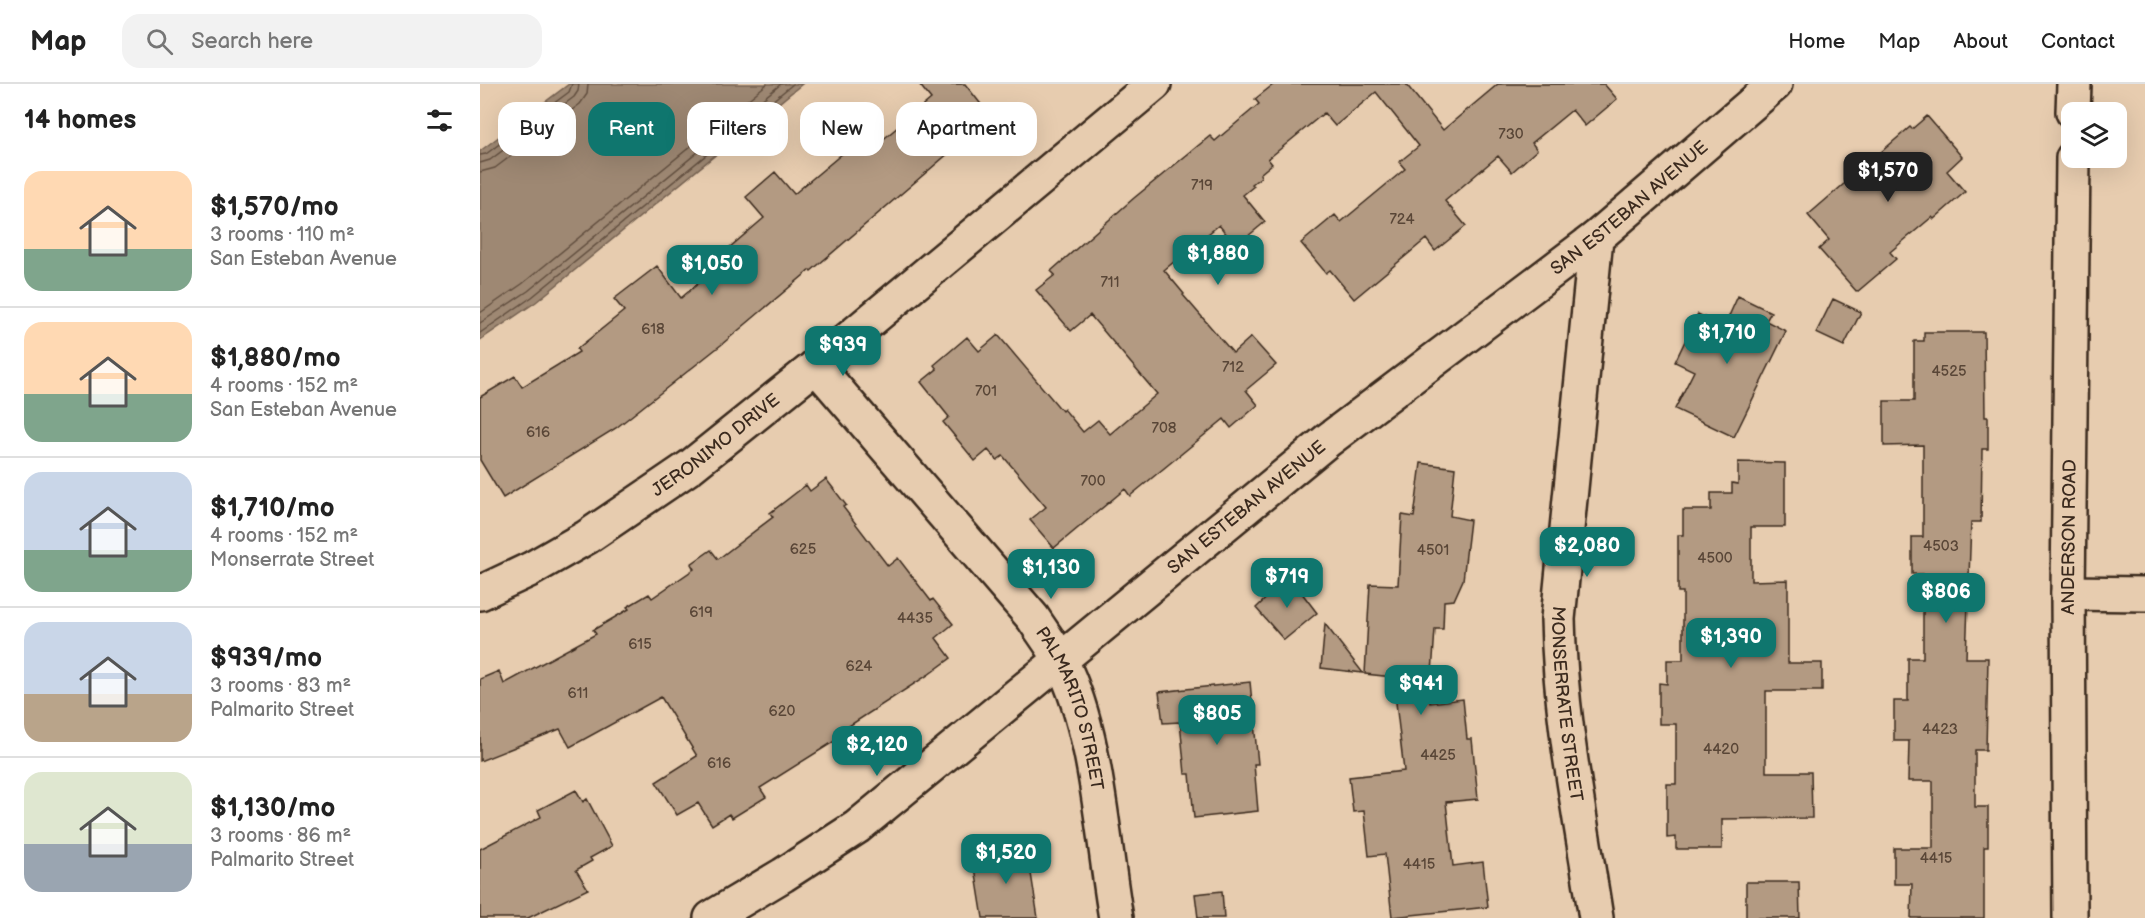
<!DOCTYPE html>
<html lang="en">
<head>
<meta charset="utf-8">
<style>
  body { margin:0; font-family:"Balsamiq Sans",sans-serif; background:#f2f2f2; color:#222; height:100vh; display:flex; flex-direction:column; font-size:22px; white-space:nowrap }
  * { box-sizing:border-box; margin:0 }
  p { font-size:20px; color:#767676 }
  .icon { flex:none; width:33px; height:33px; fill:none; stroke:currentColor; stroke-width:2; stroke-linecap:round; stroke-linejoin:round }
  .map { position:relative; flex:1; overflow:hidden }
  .panel { display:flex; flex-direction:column; background:#fff; width:480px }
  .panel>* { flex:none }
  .hud { position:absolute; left:18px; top:18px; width:570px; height:54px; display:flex; gap:12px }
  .tools { position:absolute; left:1581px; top:18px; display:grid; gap:12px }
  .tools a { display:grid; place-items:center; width:66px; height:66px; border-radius:12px; background:#fff; box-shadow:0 6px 24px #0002; font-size:30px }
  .price { position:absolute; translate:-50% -51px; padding:0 14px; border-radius:12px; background:#0f766e; color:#fff; font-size:20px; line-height:39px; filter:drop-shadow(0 2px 3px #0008) }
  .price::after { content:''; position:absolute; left:50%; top:36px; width:18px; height:14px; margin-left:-9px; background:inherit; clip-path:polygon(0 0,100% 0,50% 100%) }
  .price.on { background:#222; color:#fff }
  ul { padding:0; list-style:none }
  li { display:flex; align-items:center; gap:18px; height:150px; padding:0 24px }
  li+li { border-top:2px solid #e0e0e0 }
  li span { display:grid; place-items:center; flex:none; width:168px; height:120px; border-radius:18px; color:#555 }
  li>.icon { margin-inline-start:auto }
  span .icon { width:72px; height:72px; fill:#fffc; stroke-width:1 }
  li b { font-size:26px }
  h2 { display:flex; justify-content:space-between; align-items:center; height:72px; padding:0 24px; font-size:26px }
  .chip { padding:0 21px; border-radius:18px; background:#fff; box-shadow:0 6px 24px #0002; font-size:21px; line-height:54px }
  .chip.on { background:#0f766e; color:#fff }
  header { display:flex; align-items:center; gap:36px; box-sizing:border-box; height:84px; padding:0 30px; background:#fff; border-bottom:2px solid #e0e0e0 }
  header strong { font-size:28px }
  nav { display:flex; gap:33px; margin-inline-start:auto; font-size:21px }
  .search { width:420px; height:54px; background:#f2f2f2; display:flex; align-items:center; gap:15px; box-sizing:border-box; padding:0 21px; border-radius:18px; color:#767676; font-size:22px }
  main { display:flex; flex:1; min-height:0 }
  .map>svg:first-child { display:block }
  .water { fill:#9e8873; stroke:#766251; stroke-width:1.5 }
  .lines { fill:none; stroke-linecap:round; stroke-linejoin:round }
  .shore { stroke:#635040; stroke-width:1.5 }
  .building { fill:#b39a82; stroke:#3b2a1e; stroke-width:1.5 }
  .minor-casing { stroke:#3b2a1e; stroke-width:38 }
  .minor { stroke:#e7ccaf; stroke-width:33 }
  .labels { text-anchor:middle; stroke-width:4.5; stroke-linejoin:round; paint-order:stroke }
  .number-label { font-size:15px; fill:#594637 }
  .street-label { font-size:18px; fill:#3b2a1e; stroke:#e7ccaf }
</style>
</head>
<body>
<header>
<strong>Map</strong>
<div class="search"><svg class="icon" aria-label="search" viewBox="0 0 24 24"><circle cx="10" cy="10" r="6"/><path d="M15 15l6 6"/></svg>Search here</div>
<nav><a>Home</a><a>Map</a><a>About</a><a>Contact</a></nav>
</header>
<main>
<section class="panel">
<h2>14 homes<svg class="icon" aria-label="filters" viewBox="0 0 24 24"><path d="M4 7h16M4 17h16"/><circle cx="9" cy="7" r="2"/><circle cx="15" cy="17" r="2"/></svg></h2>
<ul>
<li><span style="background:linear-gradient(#ffd9b3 65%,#7fa58c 0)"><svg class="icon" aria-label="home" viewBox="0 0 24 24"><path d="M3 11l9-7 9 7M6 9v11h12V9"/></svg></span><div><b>$1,570/mo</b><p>3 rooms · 110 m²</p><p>San Esteban Avenue</p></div></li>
<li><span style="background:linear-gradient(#ffd9b3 60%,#7fa58c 0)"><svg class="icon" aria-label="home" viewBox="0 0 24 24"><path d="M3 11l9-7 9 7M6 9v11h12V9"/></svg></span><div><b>$1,880/mo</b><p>4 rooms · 152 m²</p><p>San Esteban Avenue</p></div></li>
<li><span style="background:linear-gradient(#c9d6e8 65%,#7fa58c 0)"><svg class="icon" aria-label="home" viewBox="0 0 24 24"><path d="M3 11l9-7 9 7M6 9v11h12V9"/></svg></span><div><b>$1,710/mo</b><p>4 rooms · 152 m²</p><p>Monserrate Street</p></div></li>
<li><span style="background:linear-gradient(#c9d6e8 60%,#b9a48a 0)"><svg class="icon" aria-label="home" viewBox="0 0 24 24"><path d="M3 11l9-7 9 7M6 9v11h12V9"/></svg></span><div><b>$939/mo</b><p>3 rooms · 83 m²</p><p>Palmarito Street</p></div></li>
<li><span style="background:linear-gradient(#dfe7d0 60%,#9aa5b1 0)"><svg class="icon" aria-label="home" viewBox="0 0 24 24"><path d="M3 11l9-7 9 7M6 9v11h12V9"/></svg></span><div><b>$1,130/mo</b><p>3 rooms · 86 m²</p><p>Palmarito Street</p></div></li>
</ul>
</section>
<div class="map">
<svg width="1665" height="834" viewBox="0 0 1665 834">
  <rect width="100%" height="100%" fill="#e7ccaf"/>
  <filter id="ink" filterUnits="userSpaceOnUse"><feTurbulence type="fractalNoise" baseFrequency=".0167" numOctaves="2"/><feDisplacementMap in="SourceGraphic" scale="12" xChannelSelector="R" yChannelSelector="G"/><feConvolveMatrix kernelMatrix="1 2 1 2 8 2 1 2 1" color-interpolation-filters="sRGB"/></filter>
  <g filter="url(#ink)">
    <path class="water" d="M89,0H322L56,218L0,256V67Z"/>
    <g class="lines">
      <path class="shore" d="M0,71L6,70L89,8L92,0
        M0,79L10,76L94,13L98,7L99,0
        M0,88L15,84L100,20L107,10L108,0
        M0,229L42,200L287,0
        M0,239L48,207L301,0
        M0,249L52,213L313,0"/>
    </g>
    <path class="building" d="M439,0H485L511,33L331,187L330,186L241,261L136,344L23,414L0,376V313L35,292L42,303L99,268L97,265L144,227L134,215L177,182L201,214L253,170L249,164L284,134L266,113L295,88L314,110L363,69L360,66L388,43L400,58L451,15Z
      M794,0H926L963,46L1018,0H1124L1137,15L1105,42L1092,26L1052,59L1057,66L1032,88L1018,72L965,117L986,142L955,167L946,155L874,215L850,186L846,189L821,159L855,131L861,138L925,85L919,78L939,62L896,8L855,42L844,29L788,75L792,80L780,90L781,93L772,100L774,102L763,111L785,138L756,162L739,141L684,186L704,210L703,211L753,269L771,253L796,281L766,306L778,321L751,344L744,335L650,412L645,405L574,464L550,436L566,423L523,372L517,376L508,366L495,377L463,338L469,333L441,298L457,285L454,281L487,253L499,267L518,251L582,327L584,325L603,348L618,336L630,350L677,310L610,231L591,247L556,206L575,191L571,187L654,114L730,52L735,57L779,20L775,15Z
      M1447,32L1482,73L1467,87L1485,108L1454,135L1452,133L1410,168L1416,175L1377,208L1339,165L1349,156L1328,131L1430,43L1432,45Z
      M1258,212L1291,228L1286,237L1306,247L1254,353L1195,325L1214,287L1195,278L1218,230L1244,243Z
      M1353,215L1381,228L1364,262L1336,249Z
      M1444,248H1504L1505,333H1508V365H1502L1501,438H1491L1486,574H1508L1506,666H1495V723H1508V763H1504V834H1431L1432,800H1414V764H1453V697H1428L1429,657H1414V617H1428V574H1443V490H1432V453H1443V361L1404,362V317H1434V257H1444Z
      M1258,378L1305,379V443H1271V497L1308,496V579H1342V607H1286V688H1331L1332,734L1242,735V765H1196V753L1187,754V700H1196V640H1179V599L1187,600V576H1203V508H1198V451H1203V426H1231V409H1252V399L1258,400Z
      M941,379L975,384L970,432L990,436L983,496L974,516L964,517L963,545H955L950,619L983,615L987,655H992L998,715L966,718L973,782L1003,778L1008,823L912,833L905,770L889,772L884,727L873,728L869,693L924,687L913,593L885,590L890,500L918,501L922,431L934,433Z
      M346,395L366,421L363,423L408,482L418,474L451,517L453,515L473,540L456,554L471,574L448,591L355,651L358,655L280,704L286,713L252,734L249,730L232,741L218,719L197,731L176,698L217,672L181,613L90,663L80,645L0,677V595L19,587L24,600L116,550L113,546L149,525L147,523L169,510L172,514L214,485L211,480L231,466L238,475L293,433L290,429L326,401L330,407Z
      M809,492L837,529L804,556L776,524Z
      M845,540L883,589L841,584Z
      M770,598L778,680H774L778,727L714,734L710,690H705L700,638L683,639L679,608Z
      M96,706L103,718L107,715L132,762L110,774L112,777L96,786L108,805L48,834H0V765L61,733L58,726Z
      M547,764L558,834H503L493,772Z
      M1266,798H1319L1320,834H1266Z
      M742,807L744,834H718L715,810Z"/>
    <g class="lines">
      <g class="minor-casing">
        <g id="minor">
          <path d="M1593,28L1594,0"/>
          <path id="s1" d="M1116,154L1078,535C1080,636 1101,735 1116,834"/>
          <path id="s2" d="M336,282L553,534C562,548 573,562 581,577C618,650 622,754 636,834"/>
          <path id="s3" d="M0,509L51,485L107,453L210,383L336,282L674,0"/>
          <path d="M1588,509L1665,510"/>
          <path id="s4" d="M231,834L303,791L377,743L848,356L1116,154L1295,0"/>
          <path id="s5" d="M1590,834L1588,509L1593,74"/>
        </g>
      </g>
      <use href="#minor" class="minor"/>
    </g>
  </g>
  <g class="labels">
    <g class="number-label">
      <text x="1031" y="55">730</text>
      <text x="722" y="106">719</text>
      <text x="922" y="140">724</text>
      <text x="630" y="203">711</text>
      <text x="173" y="250">618</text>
      <text x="753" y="288">712</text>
      <text x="1469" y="292">4525</text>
      <text x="506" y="312">701</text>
      <text x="684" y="349">708</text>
      <text x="58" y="353">616</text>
      <text x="613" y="402">700</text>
      <text x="1461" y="467">4503</text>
      <text x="323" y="470">625</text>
      <text x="953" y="471">4501</text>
      <text x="1235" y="479">4500</text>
      <text x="221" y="533">619</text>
      <text x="435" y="539">4435</text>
      <text x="160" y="565">615</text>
      <text x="379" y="587">624</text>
      <text x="98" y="614">611</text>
      <text x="302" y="632">620</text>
      <text x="1460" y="650">4423</text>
      <text x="1241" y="670">4420</text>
      <text x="958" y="676">4425</text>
      <text x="239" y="684">616</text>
      <text x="1456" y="779">4415</text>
      <text x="939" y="785">4415</text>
    </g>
    <g class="street-label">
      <text dy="6" stroke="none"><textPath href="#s4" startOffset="1162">SAN ESTEBAN AVENUE</textPath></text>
      <text dy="6" stroke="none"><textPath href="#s3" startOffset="279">JERONIMO DRIVE</textPath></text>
      <text dy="6" stroke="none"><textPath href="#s4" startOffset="676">SAN ESTEBAN AVENUE</textPath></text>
      <text dy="6" stroke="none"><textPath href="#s5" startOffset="381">ANDERSON ROAD</textPath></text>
      <text dy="6" stroke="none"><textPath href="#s1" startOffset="468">MONSERRATE STREET</textPath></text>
      <text dy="6" stroke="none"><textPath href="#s2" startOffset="432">PALMARITO STREET</textPath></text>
    </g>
  </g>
</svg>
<div class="tools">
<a><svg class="icon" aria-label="layers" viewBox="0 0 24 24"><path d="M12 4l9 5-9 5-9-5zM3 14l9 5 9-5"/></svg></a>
</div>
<b class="price on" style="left:1408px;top:119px">$1,570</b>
<b class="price" style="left:738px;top:202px">$1,880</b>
<b class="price" style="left:232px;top:212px">$1,050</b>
<b class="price" style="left:1247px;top:281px">$1,710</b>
<b class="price" style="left:363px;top:293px">$939</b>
<b class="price" style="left:1107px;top:494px">$2,080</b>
<b class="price" style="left:571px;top:516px">$1,130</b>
<b class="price" style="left:807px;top:525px">$719</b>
<b class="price" style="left:1466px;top:540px">$806</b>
<b class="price" style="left:1251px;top:585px">$1,390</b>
<b class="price" style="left:941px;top:632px">$941</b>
<b class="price" style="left:737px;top:662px">$805</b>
<b class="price" style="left:397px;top:693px">$2,120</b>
<b class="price" style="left:526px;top:801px">$1,520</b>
<div class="hud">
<a class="chip">Buy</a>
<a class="chip on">Rent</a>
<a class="chip">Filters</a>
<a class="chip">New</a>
<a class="chip">Apartment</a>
</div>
</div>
</main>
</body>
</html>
